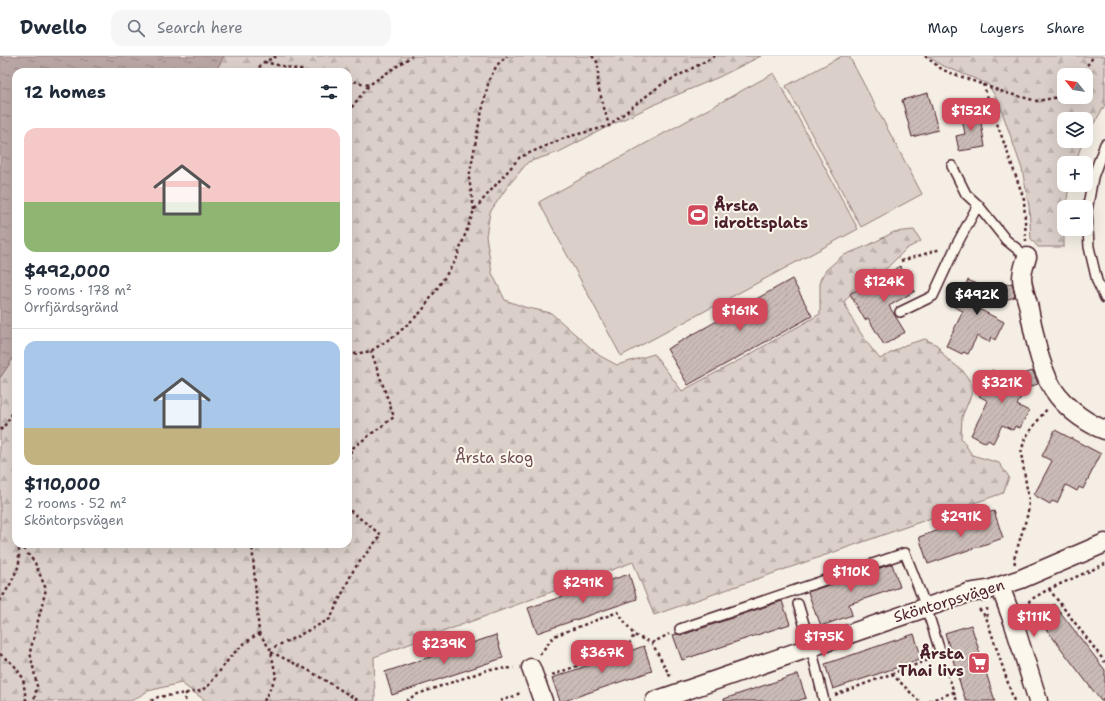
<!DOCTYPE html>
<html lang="en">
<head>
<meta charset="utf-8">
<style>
  body { margin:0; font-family:"Shantell Sans",sans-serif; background:#f6f6f7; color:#1f2937; height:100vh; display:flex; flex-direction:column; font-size:15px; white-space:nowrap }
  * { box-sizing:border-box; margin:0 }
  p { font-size:13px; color:#747a83 }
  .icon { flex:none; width:22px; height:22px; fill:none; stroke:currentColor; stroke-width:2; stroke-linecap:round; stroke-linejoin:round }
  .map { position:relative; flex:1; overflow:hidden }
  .drawer { position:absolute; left:12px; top:12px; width:340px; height:480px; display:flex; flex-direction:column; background:#fff; border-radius:12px; box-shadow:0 4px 16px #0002 }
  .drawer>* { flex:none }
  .needle { width:26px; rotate:300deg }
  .fabs { position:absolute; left:1057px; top:12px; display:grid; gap:8px }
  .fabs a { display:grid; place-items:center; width:36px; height:36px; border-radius:8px; background:#fff; box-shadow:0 4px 16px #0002; font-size:20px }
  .price { position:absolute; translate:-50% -34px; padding:0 9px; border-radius:8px; background:#d1495b; color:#fff; font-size:13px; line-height:26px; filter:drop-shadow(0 1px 2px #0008) }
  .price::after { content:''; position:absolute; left:50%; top:24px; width:12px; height:9px; margin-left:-6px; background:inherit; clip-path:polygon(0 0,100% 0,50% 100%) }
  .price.on { background:#222; color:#fff }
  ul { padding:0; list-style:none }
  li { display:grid; align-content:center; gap:8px; height:212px; padding:0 12px }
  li+li { border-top:1px solid #e0e1e3 }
  li span { display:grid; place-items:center; height:124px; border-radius:12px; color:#555 }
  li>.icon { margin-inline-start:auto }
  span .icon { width:72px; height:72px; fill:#fffc; stroke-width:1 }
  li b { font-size:17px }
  h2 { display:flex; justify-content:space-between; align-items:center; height:48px; padding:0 12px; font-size:17px }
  header { display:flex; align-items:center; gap:24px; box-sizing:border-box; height:56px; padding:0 20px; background:#fff; border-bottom:1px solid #e0e1e3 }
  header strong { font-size:19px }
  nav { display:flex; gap:22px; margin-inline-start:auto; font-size:14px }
  .search { width:280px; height:36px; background:#f6f6f7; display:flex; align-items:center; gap:10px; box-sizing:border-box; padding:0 14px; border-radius:12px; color:#747a83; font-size:15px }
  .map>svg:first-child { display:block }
  .forest { fill:url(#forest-firs); stroke:#92787a; fill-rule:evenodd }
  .pitch { fill:#dbd0c9; stroke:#92787a }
  .water { fill:url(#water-ripples); stroke:#8d7174 }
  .building { fill:url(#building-hatch); stroke:#4a1f2b }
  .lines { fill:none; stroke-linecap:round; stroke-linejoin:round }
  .lane-casing { stroke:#4a1f2b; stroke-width:12 }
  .street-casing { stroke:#4a1f2b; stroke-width:21 }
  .path { stroke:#4a1f2b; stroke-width:2.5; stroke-dasharray:3 3; stroke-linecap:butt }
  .lane { stroke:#fbf7ec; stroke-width:9 }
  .street { stroke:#fbf7ec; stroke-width:18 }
  .labels { text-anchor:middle; stroke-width:4; stroke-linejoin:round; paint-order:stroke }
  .poi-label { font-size:15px; font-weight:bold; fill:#4a1f2b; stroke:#fbf7ec; text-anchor:start }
  .park-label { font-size:15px; fill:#6e4b52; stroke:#fbf7ec }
  .street-label { font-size:15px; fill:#4a1f2b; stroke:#fbf7ec }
</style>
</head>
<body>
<header>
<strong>Dwello</strong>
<div class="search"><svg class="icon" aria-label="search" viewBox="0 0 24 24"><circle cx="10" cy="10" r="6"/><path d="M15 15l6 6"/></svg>Search here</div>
<nav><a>Map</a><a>Layers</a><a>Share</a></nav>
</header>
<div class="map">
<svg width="1105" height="645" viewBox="0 0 1105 645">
  <defs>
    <pattern id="forest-firs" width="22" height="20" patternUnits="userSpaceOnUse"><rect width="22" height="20" fill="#dbd0c9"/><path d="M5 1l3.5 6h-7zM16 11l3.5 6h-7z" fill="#bdb2ad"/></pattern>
    <pattern id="water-ripples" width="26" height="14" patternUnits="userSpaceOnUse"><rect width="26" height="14" fill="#baa7a5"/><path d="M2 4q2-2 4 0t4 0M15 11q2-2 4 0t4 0" fill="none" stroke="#998787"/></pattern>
    <pattern id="building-hatch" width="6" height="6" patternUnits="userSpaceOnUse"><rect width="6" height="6" fill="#cabbb6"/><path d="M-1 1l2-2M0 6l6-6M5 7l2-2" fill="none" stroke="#afa09d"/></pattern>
  </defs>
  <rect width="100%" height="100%" fill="#f4eee4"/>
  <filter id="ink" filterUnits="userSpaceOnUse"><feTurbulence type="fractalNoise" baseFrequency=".025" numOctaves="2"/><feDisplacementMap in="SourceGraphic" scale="8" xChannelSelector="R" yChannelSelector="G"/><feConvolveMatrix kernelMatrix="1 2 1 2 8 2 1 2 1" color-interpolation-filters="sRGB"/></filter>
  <g filter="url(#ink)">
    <path class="forest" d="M224,0H761L719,21L660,46L607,71L559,96L528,106L508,130L490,156L486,180L492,217L505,244L524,251L551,257L600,300L617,309L654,298L682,335L747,300L820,258V224L826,214L842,200L869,189L894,176L914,174L921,185L906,193L887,212L856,231L844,246C853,267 865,285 880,303L905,289L925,283L937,289L946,302L963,315L971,327L972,337L962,361L961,382L972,399L999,407L1009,421L1003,437L654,559L633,506L374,601L375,645H206L181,627L148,635L131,645H0V322L16,298V488H348V16H215Z
      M928,0H1105V49L1086,81V63H1064V85H1083L1075,107H1064V129H1069L1066,151H1064V191H1038L1031,183L1029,150L1022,113L999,47L988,28L941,9ZM1064,19H1086V41H1064Z"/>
    <path class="pitch" d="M842,0H849L922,138L861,171L786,30Z
      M774,17L858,173L621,300L539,146Z"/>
    <path class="water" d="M0,0H224L215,16H16V298L0,322Z"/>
    <path class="building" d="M928,37L938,74L912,81L902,44Z
      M979,54L985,91L959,95L956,80L965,78L961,57Z
      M900,210L915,235L889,250L905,276L884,289L868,262L865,264L850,238L874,224L875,226Z
      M792,223L812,260L688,329L667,293Z
      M968,224L988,234L1012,227L1015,241L977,252L1004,266L995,284L991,281L989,286L977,280L968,298L963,296L962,298L946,290L963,255L954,251Z
      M992,314L1009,322L1033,315L1038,328L1026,332L1017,349L1029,355L1020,372L1015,370L1013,374L1002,369L993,387L988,384L986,387L971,379L988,345L979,340Z
      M1055,374L1101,398L1083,433L1079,431L1077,435L1066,429L1057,447L1052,445L1050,448L1034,439L1052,405L1042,400Z
      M994,455L1003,482L928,508L919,481Z
      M892,508L900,531L849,548L852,559L821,570L817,559H816L808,536Z
      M629,518L637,543L537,577L528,552Z
      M782,545L790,568L682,604L673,579L677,578L682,579Z
      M1054,548L1105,614V645H1101L1037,561Z
      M971,569L995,645H966L962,634L945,577Z
      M914,578L922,603L833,633L825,608Z
      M496,579L503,602L392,639L385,616Z
      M644,590L652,615L564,645H560L552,622Z
      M798,618L806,642L797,645H724V643Z"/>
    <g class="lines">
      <g class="lane-casing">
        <path id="lane" d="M1105,88L1093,121L1087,155L1089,191L1097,225L1105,242
          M952,110L966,138L978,149L1006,184L1027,201
          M900,256L933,240L957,188L978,149
          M798,548L811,591L824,645
          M680,573L905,497L926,551L940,595"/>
      </g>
      <g class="street-casing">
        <path id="street" d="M1027,201C1025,207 1022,215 1022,222C1022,229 1026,241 1028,248C1034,277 1040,318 1058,340C1070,355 1088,368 1105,374
          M1000,530L1014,568L1038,645
          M531,612L543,645
          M655,645L968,537L988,534L1021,523L1105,487"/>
      </g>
      <path class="path" d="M592,0L598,7V30L609,70
        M925,0L943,14L1006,37L1037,45L1064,40
        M264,6L309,16
        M255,16L264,6L277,0
        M1080,19L1094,0
        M348,24L369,29L412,0
        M983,28L1024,143L1026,185
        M348,56L369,29
        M474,154L469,122L479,68L489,24L497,9L507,0
        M901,205L941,193
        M348,299L371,295L397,278L422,255L456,204L474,154L520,101L567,81L609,70L632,51L661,29L715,0
        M0,374L3,372L16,352
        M348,415L351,393L394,361L371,295
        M20,488L35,507L46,533L30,596L37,630L34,645
        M1015,508L1014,503L1028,457L1029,445L1021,397L1025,382L1042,359L1048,352
        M1049,533L1105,606
        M0,545L11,527L19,509V488
        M1026,552L1030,544L1049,533L1105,508
        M979,553L986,561L1014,645
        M987,561V550
        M259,577L270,593L292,583L330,563L354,513L381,479L348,453
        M652,587L669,578
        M271,596L308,614L359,645
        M0,598L14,609L23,622L26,645
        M540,598L554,580L618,556L634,579L652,587L671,622
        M944,607L957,645
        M892,618L919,645
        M552,619L627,592L634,579
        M835,639L931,603
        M151,645L158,641L201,635L209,629L232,599L245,587L259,577L252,488
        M185,645L186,637
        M264,645L276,621L271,595
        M406,645L415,639L490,613L514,612
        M500,645L515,640L521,636
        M929,645L954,636
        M1103,645L1105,643"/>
      <use href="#lane" class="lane"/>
      <use href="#street" class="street"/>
    </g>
  </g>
  <defs>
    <g id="stadium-square" transform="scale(1.15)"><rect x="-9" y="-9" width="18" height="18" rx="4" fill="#d1495b" stroke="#fbf7ec"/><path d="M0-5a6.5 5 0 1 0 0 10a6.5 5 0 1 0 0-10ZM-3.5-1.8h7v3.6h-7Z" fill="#fff"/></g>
    <g id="supermarket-square" transform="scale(1.15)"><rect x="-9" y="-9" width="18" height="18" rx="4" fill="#d1495b" stroke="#fbf7ec"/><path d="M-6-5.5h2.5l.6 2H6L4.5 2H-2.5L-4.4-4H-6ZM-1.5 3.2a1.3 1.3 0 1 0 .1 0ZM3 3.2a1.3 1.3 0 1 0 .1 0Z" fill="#fff"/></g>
  </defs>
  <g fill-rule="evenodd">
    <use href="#stadium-square" x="698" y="159"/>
    <use href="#supermarket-square" x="979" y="607"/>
  </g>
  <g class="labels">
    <g class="poi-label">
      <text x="714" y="155">Årsta<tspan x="714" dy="17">idrottsplats</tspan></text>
      <text x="964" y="603" text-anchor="end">Årsta<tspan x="964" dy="17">Thai livs</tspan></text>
    </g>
    <g class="park-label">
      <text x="494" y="407">Årsta skog</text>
    </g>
    <g class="street-label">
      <text transform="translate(949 545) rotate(-17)" y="5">Sköntorpsvägen</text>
    </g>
  </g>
</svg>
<div class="fabs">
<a><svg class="needle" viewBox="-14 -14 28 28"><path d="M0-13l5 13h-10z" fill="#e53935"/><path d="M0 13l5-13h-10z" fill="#747a83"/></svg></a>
<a><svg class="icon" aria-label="layers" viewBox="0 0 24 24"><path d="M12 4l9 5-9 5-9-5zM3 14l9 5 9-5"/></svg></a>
<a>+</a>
<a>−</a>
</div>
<b class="price" style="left:971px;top:76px">$152K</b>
<b class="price" style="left:884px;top:247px">$124K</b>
<b class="price on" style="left:977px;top:260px">$492K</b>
<b class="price" style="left:740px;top:276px">$161K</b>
<b class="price" style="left:1002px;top:348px">$321K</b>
<b class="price" style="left:961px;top:482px">$291K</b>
<b class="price" style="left:851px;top:537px">$110K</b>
<b class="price" style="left:583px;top:548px">$291K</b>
<b class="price" style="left:1034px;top:582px">$111K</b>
<b class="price" style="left:824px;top:602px">$175K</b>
<b class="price" style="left:444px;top:609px">$239K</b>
<b class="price" style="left:602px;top:618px">$367K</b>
<section class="drawer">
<h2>12 homes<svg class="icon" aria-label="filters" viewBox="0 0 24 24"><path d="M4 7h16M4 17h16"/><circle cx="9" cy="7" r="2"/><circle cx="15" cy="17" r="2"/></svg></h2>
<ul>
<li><span style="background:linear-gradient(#f6c9c9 60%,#8fb573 0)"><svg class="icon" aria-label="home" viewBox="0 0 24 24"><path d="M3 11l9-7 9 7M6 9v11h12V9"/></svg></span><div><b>$492,000</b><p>5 rooms · 178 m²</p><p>Orrfjärdsgränd</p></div></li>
<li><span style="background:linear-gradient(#a9c7e8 70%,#c2b280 0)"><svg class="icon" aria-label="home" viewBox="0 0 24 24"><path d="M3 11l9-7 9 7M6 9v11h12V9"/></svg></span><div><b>$110,000</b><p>2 rooms · 52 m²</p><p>Sköntorpsvägen</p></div></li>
</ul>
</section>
</div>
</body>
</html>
